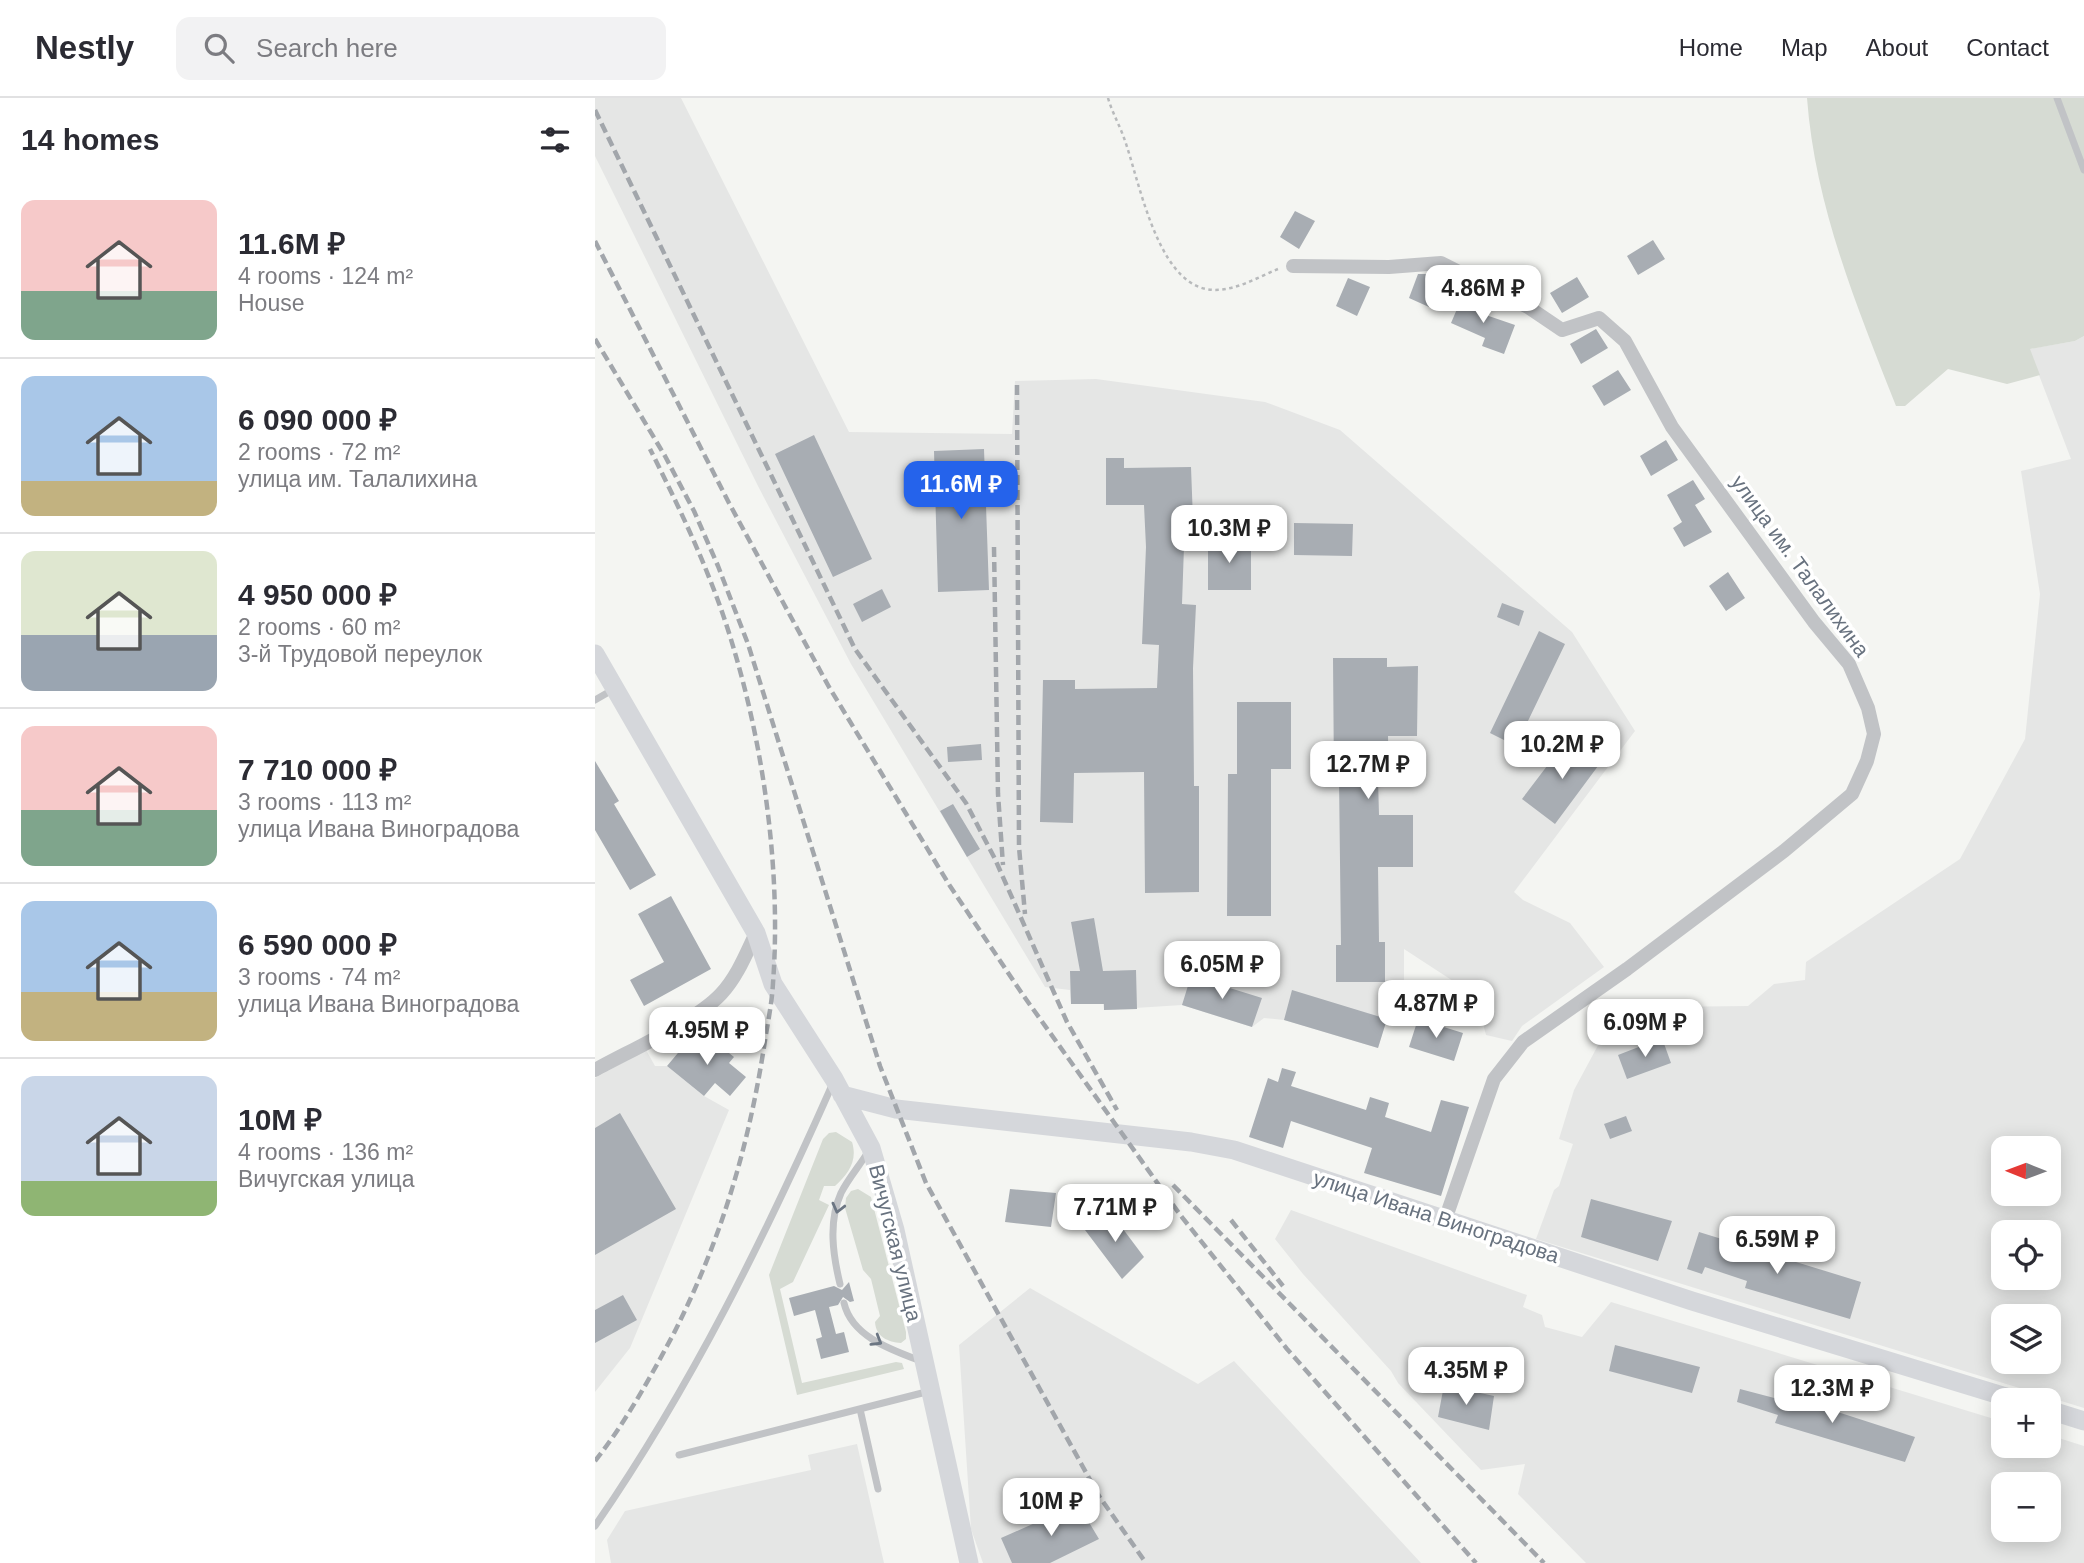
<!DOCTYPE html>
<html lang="en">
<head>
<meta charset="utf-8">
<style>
  body { margin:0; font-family:Arial,sans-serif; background:#f2f2f3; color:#2b2b33; height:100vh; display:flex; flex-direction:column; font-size:26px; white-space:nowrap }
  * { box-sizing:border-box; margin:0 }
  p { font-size:23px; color:#7c7c81 }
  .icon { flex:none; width:38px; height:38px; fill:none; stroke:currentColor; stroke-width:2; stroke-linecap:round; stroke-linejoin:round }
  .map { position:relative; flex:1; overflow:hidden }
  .panel { display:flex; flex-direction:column; background:#fff; width:595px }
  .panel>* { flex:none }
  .needle { width:46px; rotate:271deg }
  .buttons { position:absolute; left:1396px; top:1038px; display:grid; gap:14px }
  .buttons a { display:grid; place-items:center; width:70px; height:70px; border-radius:14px; background:#fff; box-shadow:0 4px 18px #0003; font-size:35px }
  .price { position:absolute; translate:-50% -60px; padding:0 16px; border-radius:14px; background:#fff; color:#222; font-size:23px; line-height:46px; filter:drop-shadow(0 2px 4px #0008) }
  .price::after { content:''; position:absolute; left:50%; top:42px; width:21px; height:16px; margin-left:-10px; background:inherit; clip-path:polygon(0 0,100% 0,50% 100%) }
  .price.current { background:#2563eb; color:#fff }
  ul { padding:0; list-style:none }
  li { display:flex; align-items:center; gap:21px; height:175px; padding:0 21px }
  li+li { border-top:2px solid #e1e1e2 }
  li span { display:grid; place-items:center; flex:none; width:196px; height:140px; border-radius:14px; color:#555 }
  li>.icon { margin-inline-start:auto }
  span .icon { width:84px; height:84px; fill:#fffc; stroke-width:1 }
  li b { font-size:30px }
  h2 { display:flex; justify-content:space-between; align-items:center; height:84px; padding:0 21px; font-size:30px }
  header { display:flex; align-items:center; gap:42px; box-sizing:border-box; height:98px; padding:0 35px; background:#fff; border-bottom:2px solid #e1e1e2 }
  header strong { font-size:33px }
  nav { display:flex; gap:38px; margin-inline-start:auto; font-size:24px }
  .search { width:490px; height:63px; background:#f2f2f3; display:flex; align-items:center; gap:18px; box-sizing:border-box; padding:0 24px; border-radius:14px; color:#7c7c81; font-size:26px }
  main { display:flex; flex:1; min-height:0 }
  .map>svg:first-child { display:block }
  .built { fill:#e5e6e5; fill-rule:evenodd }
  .green { fill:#d6dbd3 }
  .building { fill:#a8adb3 }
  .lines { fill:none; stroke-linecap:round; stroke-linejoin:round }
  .path { stroke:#b8babc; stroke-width:2.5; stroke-dasharray:3.5 3.5; stroke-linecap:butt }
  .lane { stroke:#c1c3c6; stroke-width:7 }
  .street { stroke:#c1c3c6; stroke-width:14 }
  .secondary { stroke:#d5d7db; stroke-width:19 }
  .rail { stroke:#a2a6ab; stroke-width:4.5; stroke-dasharray:10 5; stroke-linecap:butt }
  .oneway { stroke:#6c7683 }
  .labels { text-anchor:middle; stroke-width:7; stroke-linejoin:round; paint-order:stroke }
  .street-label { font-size:21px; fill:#68727f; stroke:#fff }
</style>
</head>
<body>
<header>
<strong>Nestly</strong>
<div class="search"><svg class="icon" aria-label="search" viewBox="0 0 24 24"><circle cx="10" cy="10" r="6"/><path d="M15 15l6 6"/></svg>Search here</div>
<nav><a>Home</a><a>Map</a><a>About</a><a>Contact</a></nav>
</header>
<main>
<section class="panel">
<h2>14 homes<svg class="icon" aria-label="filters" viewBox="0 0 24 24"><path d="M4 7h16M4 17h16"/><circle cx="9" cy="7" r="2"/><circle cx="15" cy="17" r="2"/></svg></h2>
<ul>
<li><span style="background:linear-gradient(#f6c9c9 65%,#7fa58c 0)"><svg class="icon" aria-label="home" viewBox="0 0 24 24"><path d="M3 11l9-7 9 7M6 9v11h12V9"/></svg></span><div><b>11.6M ₽</b><p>4 rooms · 124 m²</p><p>House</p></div></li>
<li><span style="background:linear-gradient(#a9c7e8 75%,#c2b280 0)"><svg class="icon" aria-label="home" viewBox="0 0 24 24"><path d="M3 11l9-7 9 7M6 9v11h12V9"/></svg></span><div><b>6 090 000 ₽</b><p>2 rooms · 72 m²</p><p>улица им. Талалихина</p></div></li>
<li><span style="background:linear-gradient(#dfe7d0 60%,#9aa5b1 0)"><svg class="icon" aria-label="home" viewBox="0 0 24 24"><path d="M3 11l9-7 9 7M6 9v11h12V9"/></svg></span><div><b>4 950 000 ₽</b><p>2 rooms · 60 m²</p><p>3-й Трудовой переулок</p></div></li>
<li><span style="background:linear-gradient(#f6c9c9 60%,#7fa58c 0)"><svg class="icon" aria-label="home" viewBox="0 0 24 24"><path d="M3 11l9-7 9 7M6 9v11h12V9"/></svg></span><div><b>7 710 000 ₽</b><p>3 rooms · 113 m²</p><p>улица Ивана Виноградова</p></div></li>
<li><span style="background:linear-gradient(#a9c7e8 65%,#c2b280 0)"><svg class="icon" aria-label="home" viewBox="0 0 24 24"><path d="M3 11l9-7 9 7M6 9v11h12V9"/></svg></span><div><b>6 590 000 ₽</b><p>3 rooms · 74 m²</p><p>улица Ивана Виноградова</p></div></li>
<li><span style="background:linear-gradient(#c9d6e8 75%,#8fb573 0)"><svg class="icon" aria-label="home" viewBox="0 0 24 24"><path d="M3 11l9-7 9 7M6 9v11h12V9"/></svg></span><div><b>10M ₽</b><p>4 rooms · 136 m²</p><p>Вичугская улица</p></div></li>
</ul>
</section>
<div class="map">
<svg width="1489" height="1465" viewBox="0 0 1489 1465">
  <rect width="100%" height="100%" fill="#f4f5f2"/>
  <path class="built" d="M0,0H86L254,334L417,336L420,283L501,281L670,304L745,332L977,534L1040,633L919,794L928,802L975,825L1009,869L927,928L917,943L891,937L881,898L809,851V901L792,921L783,950L689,922L669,920L657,929L587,907L509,912L508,906H476L475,892L450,889L256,566L163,388L0,58Z
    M1489,238V1310L941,1141L959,1092L964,1088L978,1046L964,1041L979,992L1008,938L1063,909L1153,908L1179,886L1210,882L1211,864L1365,761L1430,641L1445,496L1426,373L1476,361L1434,251L1480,243ZM1409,1050H1454V1096H1409ZM1409,1134H1454V1180H1409ZM1409,1218H1454V1264H1409Z
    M51,952L60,968H72L109,998L134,1012L35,1250L0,1294V980Z
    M696,1112L932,1197L928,1209L947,1217L950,1229L987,1239L1016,1204L1409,1324V1348H1454V1337L1489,1348V1465H991L923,1396L930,1366L886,1372L803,1285L796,1273L708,1176L680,1141ZM1409,1386H1454V1432H1409Z
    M435,1190L603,1286L639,1263L826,1465H388L376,1431L364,1247Z
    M262,1346L289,1465H16L12,1442L30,1413L216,1372L213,1357Z"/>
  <path class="green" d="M1212,0H1489V238L1480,243L1435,251L1445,277L1412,286L1353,271L1310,308H1301C1262,209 1220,108 1212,0Z
    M241,1034L257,1044C263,1063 253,1076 240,1088H229L224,1102L234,1107L198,1184L185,1191L207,1285L301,1264L307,1265L309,1271L202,1297L174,1177L228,1041L234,1035Z
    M263,1091L276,1099L311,1234V1241L306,1245C293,1244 281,1239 280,1224L285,1218L276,1181L268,1172L250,1110L251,1100L256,1093Z"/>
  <path class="building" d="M700,113L720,123L704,151L685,139Z
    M1058,142L1070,161L1043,177L1032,158Z
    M823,176H834L847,180L834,209L814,200Z
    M982,179L994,199L967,215L955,195Z
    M753,180L775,189L762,218L741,208Z
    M868,197L889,205L885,215L920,227L909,256L887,248L890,240L856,225Z
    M1001,231L1013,250L986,266L975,246Z
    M1023,272L1036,292L1009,308L997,288Z
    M219,337L277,461L238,479L180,356Z
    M1071,342L1083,362L1056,378L1045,358Z
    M389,351L394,492L343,494L339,353Z
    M511,360H529V370L596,369L599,448H589L587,506L601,507L598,570L599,688H604V794L550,795L549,674L479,675L478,725L445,724L448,582H480V591L562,590L564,547L547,546L551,449L549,407H511Z
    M1098,382L1110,401L1100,407L1117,434L1089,449L1078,430L1087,424L1072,397Z
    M699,425L758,426L757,458L699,457Z
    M613,443H656V492H613Z
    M1133,474L1150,500L1131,513L1114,488Z
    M287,491L296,509L267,524L258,506Z
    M907,505L929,513L924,528L902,519Z
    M944,533L970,546L921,648L895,635Z
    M738,560H792V569L823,568L822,638H793L794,681H783L784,717H818V769H783L784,844H790V884H741V847H746L744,680H739Z
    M642,604H696V671H676V818H632L633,676H642Z
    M974,639L1006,664L960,726L927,701Z
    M386,646L387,662L353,664L352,649Z
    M0,663L24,703L19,706L61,777L35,792L0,732Z
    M358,706L385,751L372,759L345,713Z
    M76,798L116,871L49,908L35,882L69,864L43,816Z
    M499,820L508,873L541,872L542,911L509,912V906H476L475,873H485L476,824Z
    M596,878L667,900L657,929L587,907Z
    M697,892L792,921L783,950L689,922Z
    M823,921L868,935L859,963L814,949Z
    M109,935L139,959L134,965L151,979L135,998L120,985L109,998L72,968L93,943L99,948Z
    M1067,940L1076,965L1032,981L1023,957Z
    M687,970L701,974L696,988L771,1012L775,999L794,1005L790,1019L836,1034L846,1002L874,1009L846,1098L769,1075L777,1050L696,1023L688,1050L654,1039L673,980L683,984Z
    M25,1015L81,1111L0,1157V1030Z
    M1031,1018L1037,1033L1015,1041L1009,1026Z
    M415,1091L461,1095L456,1129L410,1124Z
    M996,1101L1077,1123L1063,1163L986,1139Z
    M513,1111L549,1159L527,1181L490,1132Z
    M1104,1134L1266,1184L1255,1221L1150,1190L1152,1183L1110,1169L1107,1176L1092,1171Z
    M254,1184L259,1203L255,1204L248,1199L243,1207L234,1209L241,1236L249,1234L254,1254L226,1261L221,1241L227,1239L220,1212L199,1218L194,1200L239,1188L247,1192Z
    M28,1197L42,1222L0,1245V1212Z
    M1020,1247L1105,1269L1097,1295L1014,1273Z
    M849,1287L899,1298L894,1332L843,1319Z
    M1145,1291L1187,1302L1190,1297L1320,1339L1310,1364L1180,1325L1183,1317L1142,1304Z
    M483,1406L504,1441L455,1465H417L406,1440Z"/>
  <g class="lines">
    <path class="path" d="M513,0C517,14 524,26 529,40C544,81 561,181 611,191C635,196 661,180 683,171"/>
    <path class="lane" d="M1462,0L1489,72
      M0,602L19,591
      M245,1186C238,1157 233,1124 246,1095C253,1081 265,1067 273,1054
      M249,1205C257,1239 297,1252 326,1263
      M265,1311L283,1391
      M84,1357L335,1293
      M0,1428C96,1289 170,1139 238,985"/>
    <path class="street" d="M698,168L794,169L846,165L933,209L967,232L1004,220L1030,243L1077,329L1219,524L1254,566L1273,610L1279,636L1272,663L1257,696L1189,753L1032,871L928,944L899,981L850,1122
      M0,972C34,953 101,923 126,896C142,879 151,856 161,835"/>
    <path class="secondary" d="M0,556L161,835L178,886L239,981L276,1050L300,1132L374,1465
      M247,997L301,1011L596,1044L639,1052L1097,1203L1421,1302
      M1454,1312L1489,1323"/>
    <path class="rail" d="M0,12L260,551L371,705L400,761L472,924L522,1012
      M0,143L134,405L234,589L355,788L428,897L586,1118L692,1251L881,1465
      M0,241L70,358L99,413L123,468L153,546L285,968L331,1085L504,1398L551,1465
      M422,287L424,749L430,816
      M399,449L403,696L408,767
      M578,1087L949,1465
      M636,1122L688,1188
      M0,1363C31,1324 56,1278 79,1235C126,1142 153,1051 169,949C172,928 177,906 178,885C186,778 170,657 140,555C120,484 88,417 55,351"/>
  </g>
  <defs><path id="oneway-chevron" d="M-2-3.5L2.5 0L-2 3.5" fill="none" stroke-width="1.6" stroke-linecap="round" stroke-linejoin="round" transform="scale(1.75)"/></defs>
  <g class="oneway">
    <use href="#oneway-chevron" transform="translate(243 1110) rotate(104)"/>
    <use href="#oneway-chevron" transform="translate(282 1243) rotate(31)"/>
  </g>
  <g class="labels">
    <g class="street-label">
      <text transform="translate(1205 468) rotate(54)" y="7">улица им. Талалихина</text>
      <text transform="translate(841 1119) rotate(18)" y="7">улица Ивана Виноградова</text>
      <text transform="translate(300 1145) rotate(76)" y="7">Вичугская улица</text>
    </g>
  </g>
</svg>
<div class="buttons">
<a><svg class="needle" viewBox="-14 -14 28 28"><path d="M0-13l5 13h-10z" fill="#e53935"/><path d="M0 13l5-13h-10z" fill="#7c7c81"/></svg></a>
<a><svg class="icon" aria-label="locate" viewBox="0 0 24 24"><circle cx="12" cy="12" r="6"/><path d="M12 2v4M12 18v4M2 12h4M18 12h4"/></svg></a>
<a><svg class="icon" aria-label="layers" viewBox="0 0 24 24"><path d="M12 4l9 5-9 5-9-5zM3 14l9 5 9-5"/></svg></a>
<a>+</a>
<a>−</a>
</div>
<b class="price" style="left:888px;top:227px">4.86M ₽</b>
<b class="price current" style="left:366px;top:423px">11.6M ₽</b>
<b class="price" style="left:634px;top:467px">10.3M ₽</b>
<b class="price" style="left:967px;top:683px">10.2M ₽</b>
<b class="price" style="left:773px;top:703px">12.7M ₽</b>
<b class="price" style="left:627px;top:903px">6.05M ₽</b>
<b class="price" style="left:841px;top:942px">4.87M ₽</b>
<b class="price" style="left:1050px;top:961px">6.09M ₽</b>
<b class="price" style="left:112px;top:969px">4.95M ₽</b>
<b class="price" style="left:520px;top:1146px">7.71M ₽</b>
<b class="price" style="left:1182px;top:1178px">6.59M ₽</b>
<b class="price" style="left:871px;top:1309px">4.35M ₽</b>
<b class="price" style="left:1237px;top:1327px">12.3M ₽</b>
<b class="price" style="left:456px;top:1440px">10M ₽</b>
</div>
</main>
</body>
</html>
